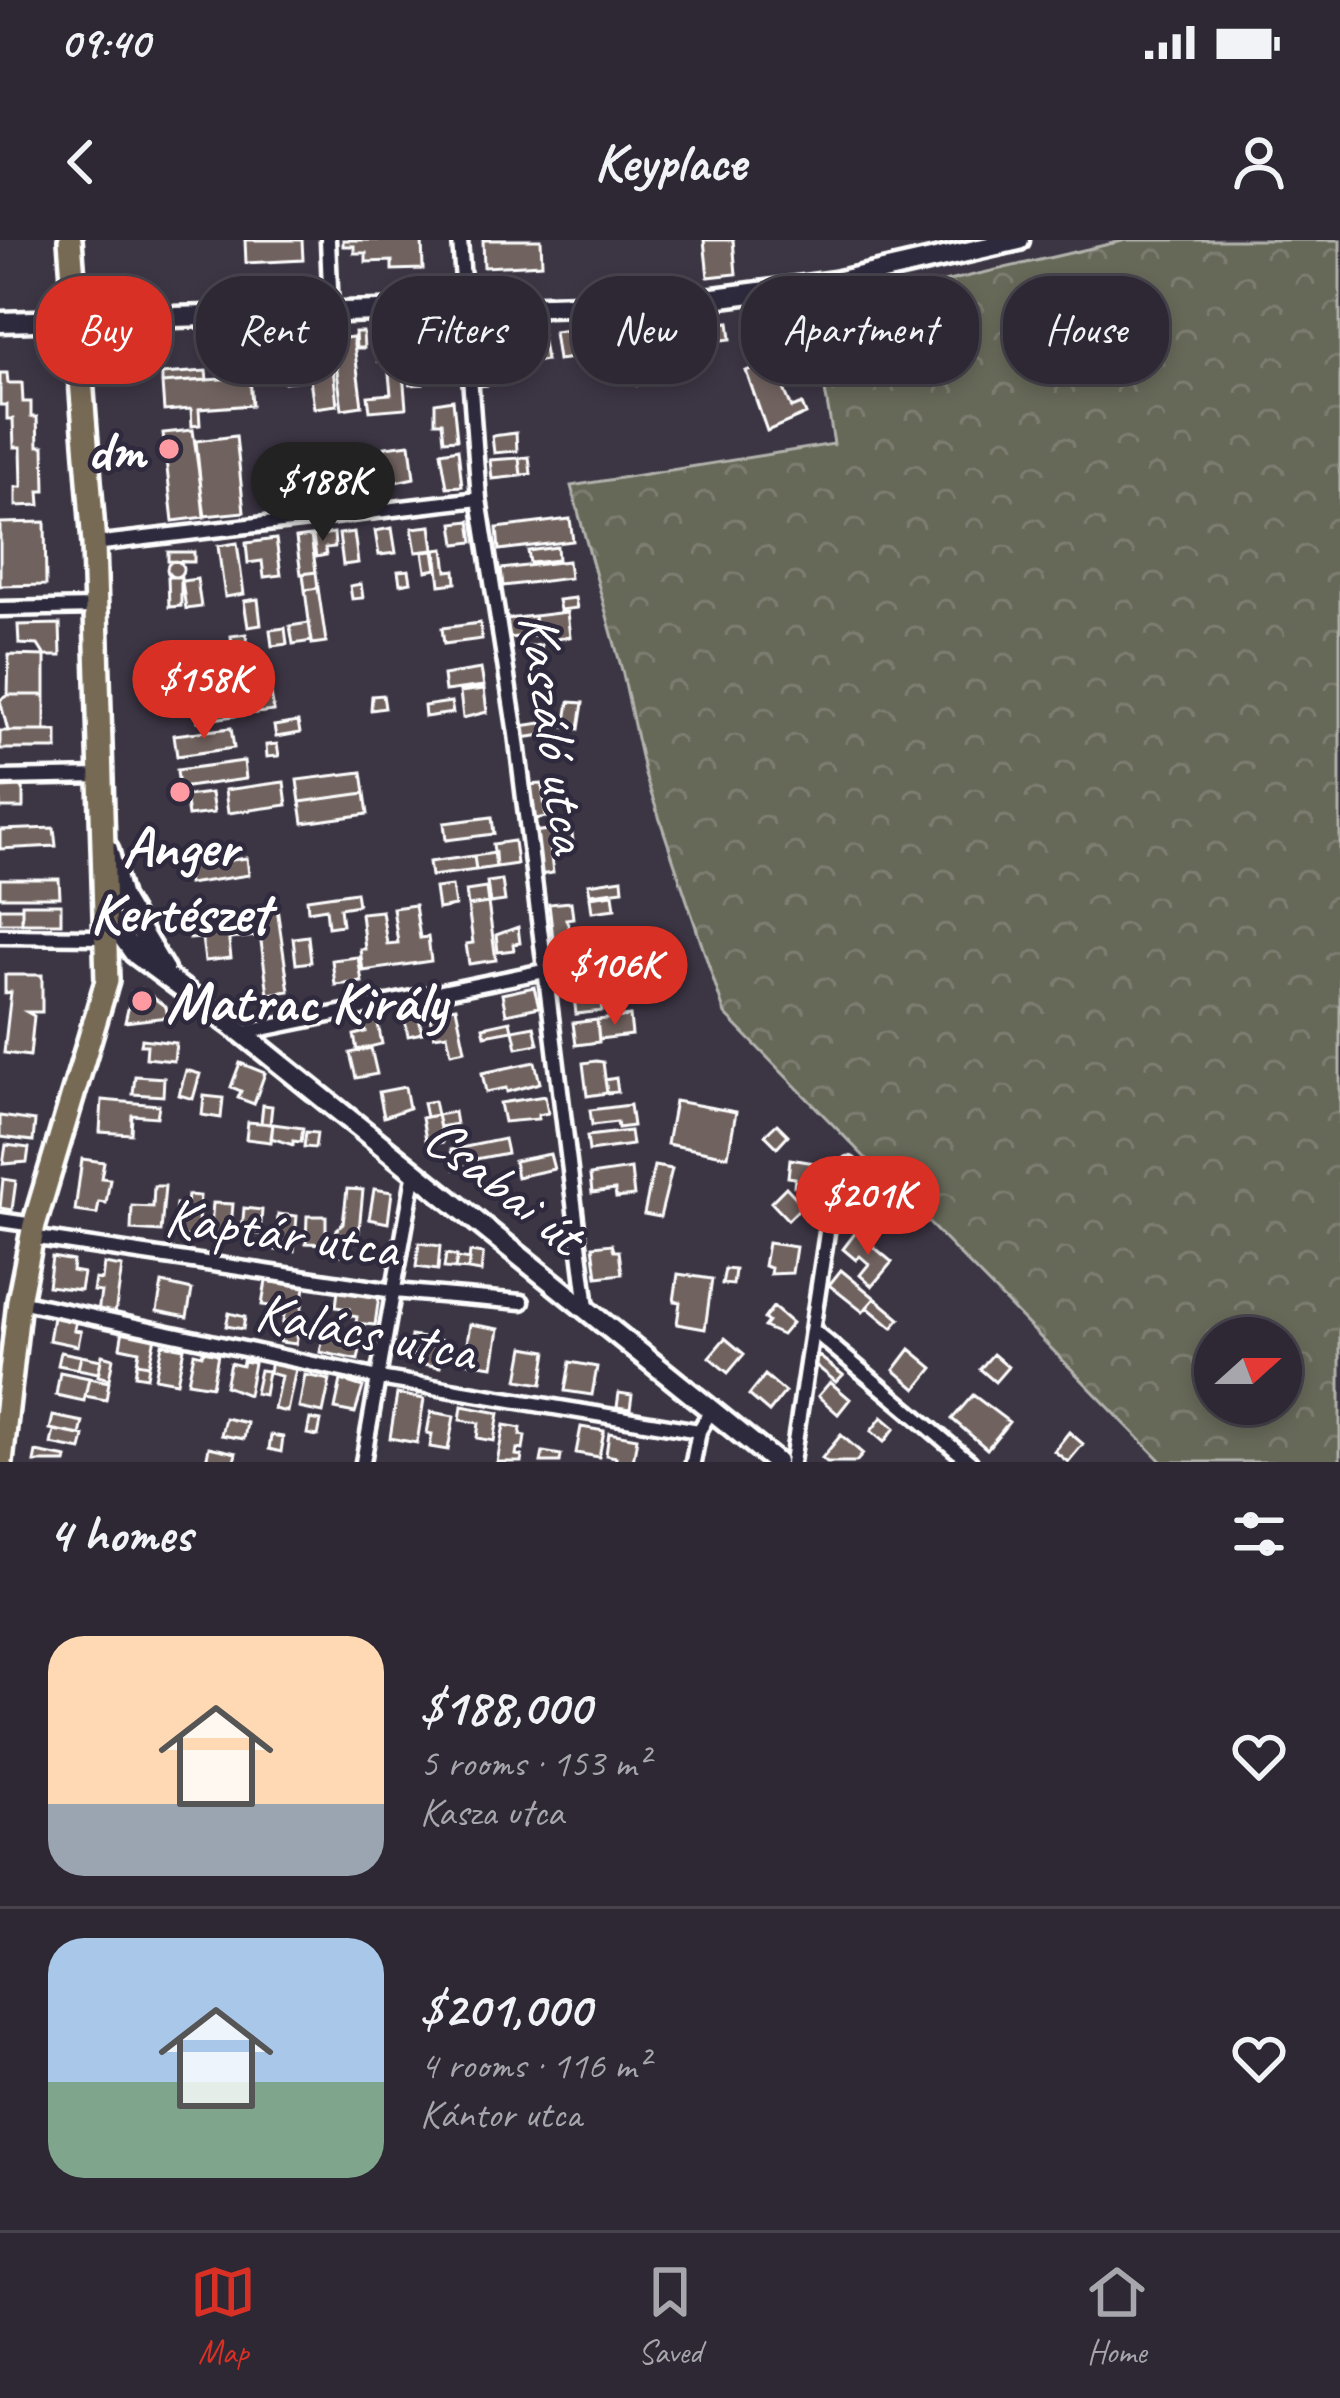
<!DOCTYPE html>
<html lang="en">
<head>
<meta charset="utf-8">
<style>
  body { margin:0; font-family:Caveat,sans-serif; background:#39343f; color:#f1f3f6; height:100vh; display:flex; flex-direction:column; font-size:45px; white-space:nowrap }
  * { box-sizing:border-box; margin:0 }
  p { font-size:39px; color:#a7a6ac }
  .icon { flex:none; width:66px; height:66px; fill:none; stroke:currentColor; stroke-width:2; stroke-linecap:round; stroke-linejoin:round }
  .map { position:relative; height:1222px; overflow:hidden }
  .panel { display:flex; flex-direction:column; background:#2d2833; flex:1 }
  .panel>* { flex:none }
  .banner { position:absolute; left:36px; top:36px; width:1269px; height:108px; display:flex; gap:24px }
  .needle { width:78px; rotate:69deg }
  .fabs { position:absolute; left:1194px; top:1077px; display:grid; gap:24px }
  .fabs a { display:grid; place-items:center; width:108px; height:108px; border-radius:50%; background:#2d2833; box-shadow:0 6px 18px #0003,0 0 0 3px #48444e; font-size:60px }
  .price { position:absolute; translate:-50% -102px; padding:0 27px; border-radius:42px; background:#d93025; color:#fff; font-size:39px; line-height:78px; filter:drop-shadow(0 3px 6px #0008) }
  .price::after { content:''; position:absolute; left:50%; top:72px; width:36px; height:27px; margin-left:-18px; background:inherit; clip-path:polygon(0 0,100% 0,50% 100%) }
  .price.on { background:#222; color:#fff }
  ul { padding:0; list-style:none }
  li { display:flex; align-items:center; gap:36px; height:300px; padding:0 48px }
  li+li { border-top:3px solid #48444e }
  li span { display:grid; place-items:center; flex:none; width:336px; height:240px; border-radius:36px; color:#555 }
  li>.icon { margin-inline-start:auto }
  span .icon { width:144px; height:144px; fill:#fffc; stroke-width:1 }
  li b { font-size:51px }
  h2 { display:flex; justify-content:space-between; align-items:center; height:144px; padding:0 48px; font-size:51px }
  .tag { padding:0 42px; border-radius:48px; background:#2d2833; box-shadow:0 6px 18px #0003,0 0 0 3px #48444e; font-size:42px; line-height:108px }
  .tag.on { background:#d93025; color:#fff }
  .status { display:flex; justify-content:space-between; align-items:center; height:84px; padding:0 60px; background:#2d2833; direction:ltr }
  .status svg { height:33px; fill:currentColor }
  header { display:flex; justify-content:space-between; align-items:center; height:156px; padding:0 48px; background:#2d2833; font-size:54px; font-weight:800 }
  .dock { display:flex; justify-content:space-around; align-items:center; height:168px; border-top:3px solid #48444e; background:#2d2833; font-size:33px; color:#a7a6ac }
  .dock a { display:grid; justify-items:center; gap:6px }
  .dock .on { color:#d93025 }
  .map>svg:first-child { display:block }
  .park { fill:url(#park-crowns); stroke:#b2b3ac; stroke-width:3; fill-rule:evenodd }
  .building { fill:#6f625e; stroke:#fff; stroke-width:3 }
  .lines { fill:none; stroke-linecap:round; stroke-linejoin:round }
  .street-casing { stroke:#fff; stroke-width:21 }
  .secondary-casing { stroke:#fff; stroke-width:27 }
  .primary-casing { stroke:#fff; stroke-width:30 }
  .street { stroke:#2f2a3d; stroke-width:12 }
  .secondary { stroke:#2f2a3d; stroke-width:18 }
  .primary { stroke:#766a54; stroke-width:21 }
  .poi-dot { fill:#ff9aa2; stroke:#2f2a3d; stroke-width:4.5 }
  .labels { text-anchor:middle; stroke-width:9; stroke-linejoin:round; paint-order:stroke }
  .poi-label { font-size:57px; font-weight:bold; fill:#fff; stroke:#2f2a3d; text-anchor:end }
  .street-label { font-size:57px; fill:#fff; stroke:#2f2a3d }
</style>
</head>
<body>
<div class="status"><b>09:40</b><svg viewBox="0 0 49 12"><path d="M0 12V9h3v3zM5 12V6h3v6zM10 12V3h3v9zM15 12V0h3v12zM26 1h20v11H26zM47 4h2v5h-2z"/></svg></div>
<header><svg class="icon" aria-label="back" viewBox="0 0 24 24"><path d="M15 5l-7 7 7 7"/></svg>Keyplace<svg class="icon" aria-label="person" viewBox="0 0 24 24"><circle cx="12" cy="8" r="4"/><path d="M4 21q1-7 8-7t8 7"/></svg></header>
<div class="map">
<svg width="1340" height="1222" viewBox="0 0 1340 1222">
  <defs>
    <pattern id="park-crowns" width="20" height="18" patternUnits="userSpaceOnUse" patternTransform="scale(3)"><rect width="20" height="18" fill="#666758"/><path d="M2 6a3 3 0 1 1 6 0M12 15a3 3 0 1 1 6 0" fill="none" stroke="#7d7e71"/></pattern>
  </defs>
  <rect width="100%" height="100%" fill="#3c3544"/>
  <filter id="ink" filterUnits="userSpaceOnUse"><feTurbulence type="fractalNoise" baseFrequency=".00833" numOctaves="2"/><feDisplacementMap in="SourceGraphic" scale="24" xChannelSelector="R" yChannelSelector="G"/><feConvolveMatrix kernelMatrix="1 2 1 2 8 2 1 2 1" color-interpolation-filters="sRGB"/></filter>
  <g filter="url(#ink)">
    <path class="park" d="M1127,0H1340V1222H1162L725,774L645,535L622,430L571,246L834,204L812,72ZM1215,1098H1281V1164H1215Z"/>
    <path class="building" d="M245,0H302L303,20L246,23Z
      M343,0H422L423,29L392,30V21L366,22V13H354V6H343Z
      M483,0H541L542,24L484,27Z
      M704,0H733L736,34L708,37Z
      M729,82L731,99L705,102L706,110L672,114L670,91L689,93V86Z
      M541,89L546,120L522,124L517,92Z
      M575,89L580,117L558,120L554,92Z
      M604,89L608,119L591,121L587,92Z
      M657,89L663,138L637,145L631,92Z
      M489,91L490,95L508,93L512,142L479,146L473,102L479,101L477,92Z
      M355,92H363L364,108H356Z
      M417,92L423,144L410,145L404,94Z
      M448,92L452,129L427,132L424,95Z
      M401,94L404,117L378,121L374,98Z
      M353,97L362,166L342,169L336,124L315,127L313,107L322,106L321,101Z
      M305,98L309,131L333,128L337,165L314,168L310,139L284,142L280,101Z
      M266,100L268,117L257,118L255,101Z
      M772,120L792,168L802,164L806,174L767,191L746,131Z
      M206,131L207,140L162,143V134Z
      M0,133H7L8,143H22L23,162H31V177H37L38,206H44L45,251H39L40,265L16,266V247H22L21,207H14L13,179H7V165H0Z
      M403,133L406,168L370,171L368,156L391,154L389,134Z
      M250,137L252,165L199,169L200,185L192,186L191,169L164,171L162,143Z
      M453,160L457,199L444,200L442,182H435V163Z
      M193,190L205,277L173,281L163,193Z
      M516,193L517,211L494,213L492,196Z
      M236,196L244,272L204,276L196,201Z
      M410,204L414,238L387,244L385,207Z
      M458,209L462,246L447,247L441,212Z
      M331,211L332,227H326L328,250L308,251L307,226H312L311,212Z
      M291,213L297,265L276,267L271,214Z
      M529,217L531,234L521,235L519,218Z
      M519,218L521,236L492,239L490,220Z
      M376,225L378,251L353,254L352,237H361L360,226Z
      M570,279L573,301L499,310L497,288Z
      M470,281L473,302L456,304L453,283Z
      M45,282L46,345L0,346V283Z
      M431,286L434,310L416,312L412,288Z
      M392,288L396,313L379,315L375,291Z
      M354,292L358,323L343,325L339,294Z
      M334,293L335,307L325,308L326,315L316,317L313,296Z
      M311,296L316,332L301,334L296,298Z
      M276,299L281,335L264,337L262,321L248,323L246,303Z
      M237,303L244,354L225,357L218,306Z
      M557,307L558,320L530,323L528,311Z
      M444,309L447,331L455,330L456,343L440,345L436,310Z
      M434,311L437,329L426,331L423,312Z
      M168,312H194V322L168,321Z
      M167 329a8 8 0 1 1 16 0a8 8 0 1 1-16 0Z
      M568,321L570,338L503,346L501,329Z
      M409,330L411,342L400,344L398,331Z
      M316,332L318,348L305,350L303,334Z
      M168,337H181V366L169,367Z
      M197,339L201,367L186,369L182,341Z
      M361,344L363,358L352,359L350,346Z
      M318,348L326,402L312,404L305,350Z
      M575,358L577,368L560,370L558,360Z
      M258,359L261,385L248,387L244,361Z
      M567,372L570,397L543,401L541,394L537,395L534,376Z
      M534,376L537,395L509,398L506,379Z
      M309,383L312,401L293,404L290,386Z
      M480,383L482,399L444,404L442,388Z
      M60,384L61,416H45L38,405L19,404L18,385Z
      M285,388L287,404L272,406L270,390Z
      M246,394L248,410L233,412L231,396Z
      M541,405L542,416L528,417L527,407Z
      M9,415L45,416V455H8Z
      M540,428L547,439L539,444L531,433Z
      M481,429L484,446L445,451L443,435Z
      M484,449L487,472L463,478L460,452Z
      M271,454L274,471L256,473L254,456Z
      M8,455H45V491H8L0,460Z
      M383,455L385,468L371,470L372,456Z
      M254,456L256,473L198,481L196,464Z
      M451,462L453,473L425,477L424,466Z
      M569,462L583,463L579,489L565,487Z
      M298,482L300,493L276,497L274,486Z
      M542,483L544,495L521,498L520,486Z
      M231,488L234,508L177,516L174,495Z
      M0,491H57V509H0Z
      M277,504L279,516L267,517L266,505Z
      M244,521L246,539L179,548L177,530Z
      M362,532L365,553L300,562L297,540Z
      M284,542L287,565L228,573L225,550Z
      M542,544L546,577L530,580L526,545Z
      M23,547V568H0V548Z
      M211,553L214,573L188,576L185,556Z
      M365,553L368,574L303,583L300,562Z
      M492,577L494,594L446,600L444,583Z
      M571,587L574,609L550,608L553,633L538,635L533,592Z
      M54,588L56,606L0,609V590Z
      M514,601L517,624L496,627L493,604Z
      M495,613L496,627L476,630L474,616Z
      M474,616L476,630L431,636L429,622Z
      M247,618L249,635L188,644L186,626Z
      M0,639H59L60,657H0Z
      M622,639L623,650L590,654L588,644Z
      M502,640L505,661L490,663L487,642Z
      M452,646L455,666L438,669L435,648Z
      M486,648L488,663L468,666L466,651Z
      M356,652L358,665L340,668L342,685L328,687L326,668L308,671L307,659Z
      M613,654L615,669L592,672L590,657Z
      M571,662L573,678L566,679L573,697L553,699L549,664Z
      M488,663L496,720L469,724L466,704L473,703L468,666Z
      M22,664H61V683H22Z
      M415,665L420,698L428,697L431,721L363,731L360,709H365L361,673L382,671L387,704L398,703L393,668Z
      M0,668H22V683H0Z
      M277,668L289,751L268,754L257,671Z
      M253,671L257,696L229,699L226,675Z
      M226,675L231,718L205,721L202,698L190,699L188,680Z
      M518,687L520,703L513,704L514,710L498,712L496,695Z
      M308,696L311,722L296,724L293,698Z
      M584,709L586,725L601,723L603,738L568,742L566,711Z
      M358,717L362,742L335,745L332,720Z
      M5,735H42V772H27L34,776L30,816L4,813L11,752L5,753Z
      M598,744L602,771L576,774L573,747Z
      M534,747L539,767L506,774L502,754Z
      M142,749L166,767L168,777L125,782L132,752Z
      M456,767L465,810L451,813L447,794L434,796L429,772Z
      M418,773L422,793L408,796L404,776Z
      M630,776L632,795L599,799L597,780Z
      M377,779L382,804L357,810L354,795L366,792L364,781Z
      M597,780L599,802L576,805L573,783Z
      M510,781L512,790L485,795L483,787Z
      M534,786L538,804L517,808L513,790Z
      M142,799L176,803L174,821L146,818L147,805H141Z
      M371,808L377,834L356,838L350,813Z
      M596,821L603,822L607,853L587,856L583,823Z
      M535,822L540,843L507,852L506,848L486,852L482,833Z
      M240,823L265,833L254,864L238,858L241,851L231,847Z
      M186,830L200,834L193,859L179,855Z
      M135,836L164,838L163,856L133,854Z
      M616,838L618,852L607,853L605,840Z
      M405,847L409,868L384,877L379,852Z
      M204,856L223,858L221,878L202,875Z
      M545,856L548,873L538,875V879L504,882L500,863Z
      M102,860L159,865L157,877L132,875L131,894L100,892Z
      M434,861L437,875L426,877L423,863Z
      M675,861L736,872L728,916L667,904Z
      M263,865L272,866L270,884L261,883Z
      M630,865L633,886L618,888L617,882L592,885L590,870Z
      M454,872L456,884L440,887L437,875Z
      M437,875L443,902L427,905L422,878Z
      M0,876L35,881L33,901L0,897Z
      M248,882L273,884L271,902L246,899Z
      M273,884L303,888L301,902L293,901V905L271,898Z
      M777,884L788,895L777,907L765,895Z
      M630,891L632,905L589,911L587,896Z
      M306,892L317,893L315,908L304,907Z
      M504,899L507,913L476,919L477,925L455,929L451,910Z
      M6,905L29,908L27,922L3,924Z
      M550,914L554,929L517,937L514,921Z
      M82,919L104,922L101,938L110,939L106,963L99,962L97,974L75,971Z
      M790,919L821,924L817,950L794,946L795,938L788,937Z
      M654,926L672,929L660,977L644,974Z
      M631,929L634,956L616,958L615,950L592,953L590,935Z
      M3,939L16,941L12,970L0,968Z
      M154,946H165L161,992L131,990L132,966L153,967Z
      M786,947L803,965L788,980L771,962Z
      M347,949L363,950L358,1001L348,1003L341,1015L333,1010L337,989L343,984Z
      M374,949L392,952L388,983L369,979Z
      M188,955L200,956L197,997L178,996L179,985H174L176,964L187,965Z
      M213,963L233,964L230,999L210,998Z
      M244,968L262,970L260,994L242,992Z
      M278,974L297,976L294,1011L276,1010Z
      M307,976H326V1004L306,1003Z
      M856,992L892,1022L872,1046L860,1035L869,1024L860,1016L856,1020L843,1009Z
      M419,1003L440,1006L438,1030L416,1027Z
      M768,1003L796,1007L792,1033L770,1034L771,1028L764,1026Z
      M612,1004L614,1011H619L622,1034L597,1037L593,1006Z
      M470,1012L483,1014L481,1032L468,1030Z
      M446,1014L457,1016L455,1029L444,1028Z
      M52,1017L73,1021L72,1031L83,1033L80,1050L48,1046Z
      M457,1018L470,1020L468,1030L455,1029Z
      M104,1024L122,1027L115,1074L98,1072L101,1052L93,1051L95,1039L102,1040Z
      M725,1029L735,1030L733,1045L722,1044Z
      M841,1030L875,1058L863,1072L829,1045Z
      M678,1034L712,1039L705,1089L677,1084L680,1062L674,1061Z
      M266,1041L305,1047L296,1104L280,1102L285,1068L262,1065Z
      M162,1043L192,1050L187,1077L157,1071Z
      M338,1050L379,1056L375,1085L356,1083L357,1077L348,1075L349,1069L336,1067Z
      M875,1058L900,1079L892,1088L867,1067Z
      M773,1067L792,1083L782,1095L764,1087L768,1082L764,1079Z
      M229,1073L245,1077L243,1089L226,1086Z
      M53,1077L76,1081L74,1090L81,1091L78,1106L49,1100Z
      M470,1084L499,1089L493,1126L464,1122Z
      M123,1090L155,1097L149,1125L137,1123L139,1111L120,1107Z
      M324,1092L362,1100L358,1120L320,1112Z
      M411,1096L444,1101L440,1127L413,1122L415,1110H409Z
      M725,1098L744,1114L728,1133L709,1117Z
      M162,1104L184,1108L177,1142L155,1138Z
      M524,1107L547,1111L542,1144L518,1140Z
      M910,1109L933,1128L916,1149L894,1130Z
      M203,1111L218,1114L212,1146L188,1142L194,1113L202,1115Z
      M61,1112L81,1116L78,1129L58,1125Z
      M993,1114L1008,1127L995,1142L980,1129Z
      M102,1115L113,1118L109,1139L98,1136Z
      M81,1116L101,1120L98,1133L78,1129Z
      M819,1116L843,1135L836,1142L813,1123Z
      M271,1119L297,1124L287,1172L274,1169L281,1136L269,1133Z
      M243,1121L254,1123L248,1155L225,1146L230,1123L242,1126Z
      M570,1122L597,1127L592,1155L565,1151Z
      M137,1123L149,1125L147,1137L135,1135Z
      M260,1130L268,1131L264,1155L255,1153Z
      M60,1132L89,1138L84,1161L56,1155Z
      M305,1135L330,1140L323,1173L299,1168Z
      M765,1135L785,1152L769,1172L749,1155Z
      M89,1138L109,1142L106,1160L85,1156Z
      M341,1140L363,1147L355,1173L335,1169Z
      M830,1142L850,1159L838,1174L818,1156Z
      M619,1153L632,1155L630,1169L617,1167Z
      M397,1154L424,1159L417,1203L390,1198Z
      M973,1155L1009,1182L987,1209L952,1179Z
      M462,1166L499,1173L494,1201L477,1198L479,1183L460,1180Z
      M431,1172L454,1176L448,1210L430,1207L432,1194L427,1193Z
      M53,1176L83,1182L80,1195L50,1189Z
      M882,1177L895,1188L884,1202L871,1191Z
      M225,1178L247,1183L244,1199L221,1195Z
      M310,1179L321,1181L318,1196L307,1194Z
      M504,1185L521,1188L520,1195L525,1196L523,1210L517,1209L516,1215L522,1216L521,1222H497Z
      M581,1187L604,1191L599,1217L576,1213Z
      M54,1190L84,1196L81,1210L51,1204Z
      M1069,1192L1083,1204L1068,1222L1054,1211Z
      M609,1193L637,1198L633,1222H615L616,1217L606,1215Z
      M271,1195L283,1197L281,1212L269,1209Z
      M841,1195L863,1214L856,1222H827L822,1218Z
      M209,1207L236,1213L234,1222H206Z
      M36,1212L67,1218L66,1222H34Z
      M543,1212L561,1215L560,1222H541Z"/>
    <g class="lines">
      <g class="street-casing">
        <path id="street" d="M328,0L331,72
          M460,0L479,259L516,494L587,1068
          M94,304L479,259
          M0,369L96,367
          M0,538L102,536
          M0,696L99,697
          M242,793L544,731
          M0,980L34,985
          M31,997L394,1051L522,1062
          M19,1061L379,1138L699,1191
          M813,1090L970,1222
          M363,1222L415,931
          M693,1222L699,1191L712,1169
          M792,1222L835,940L849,925"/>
      </g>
      <g class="secondary-casing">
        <path id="secondary" d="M0,82L684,62L835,42L1019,0
          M108,609L121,658L164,730
          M106,674L134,713L242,793L776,1222"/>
      </g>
      <g class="primary-casing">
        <path id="primary" d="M1,1222L19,1061L34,985L107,741L94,304L70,0"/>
      </g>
      <use href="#street" class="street"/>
      <use href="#secondary" class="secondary"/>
      <use href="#primary" class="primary"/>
    </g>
  </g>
  <g class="poi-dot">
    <circle cx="169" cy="209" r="12"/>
    <circle cx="180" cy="552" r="12"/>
    <circle cx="142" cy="761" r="12"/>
  </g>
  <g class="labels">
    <g class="poi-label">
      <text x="145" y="229">dm</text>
      <text x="180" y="626" text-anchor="middle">Anger<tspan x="180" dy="66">Kertészet</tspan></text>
      <text x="166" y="781" text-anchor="start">Matrac Király</text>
    </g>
    <g class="street-label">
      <text transform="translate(556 493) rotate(82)" y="20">Kaszáló utca</text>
      <text transform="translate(505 945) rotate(38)" y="20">Csabai út</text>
      <text transform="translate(282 991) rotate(8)" y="20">Kaptár utca</text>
      <text transform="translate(366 1090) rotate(11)" y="20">Kalács utca</text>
    </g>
  </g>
</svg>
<div class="fabs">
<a><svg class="needle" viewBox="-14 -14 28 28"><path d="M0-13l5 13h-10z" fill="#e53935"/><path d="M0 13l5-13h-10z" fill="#a7a6ac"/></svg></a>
</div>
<b class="price on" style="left:323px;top:304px">$188K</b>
<b class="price" style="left:204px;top:502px">$158K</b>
<b class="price" style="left:615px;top:788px">$106K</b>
<b class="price" style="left:868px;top:1018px">$201K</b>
<div class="banner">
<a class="tag on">Buy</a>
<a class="tag">Rent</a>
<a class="tag">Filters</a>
<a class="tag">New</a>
<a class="tag">Apartment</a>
<a class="tag">House</a>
</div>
</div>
<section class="panel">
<h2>4 homes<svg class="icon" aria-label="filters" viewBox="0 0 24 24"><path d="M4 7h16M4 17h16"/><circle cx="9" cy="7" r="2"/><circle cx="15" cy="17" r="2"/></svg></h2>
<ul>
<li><span style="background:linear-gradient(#ffd9b3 70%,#9aa5b1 0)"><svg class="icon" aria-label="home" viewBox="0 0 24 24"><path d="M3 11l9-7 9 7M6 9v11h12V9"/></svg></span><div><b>$188,000</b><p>5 rooms · 153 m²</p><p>Kasza utca</p></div><svg class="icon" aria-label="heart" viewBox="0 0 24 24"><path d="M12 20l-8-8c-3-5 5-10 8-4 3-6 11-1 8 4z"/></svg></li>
<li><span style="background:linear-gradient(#a9c7e8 60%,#7fa58c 0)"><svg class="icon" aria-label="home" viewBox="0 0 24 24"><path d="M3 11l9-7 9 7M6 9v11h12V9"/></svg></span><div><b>$201,000</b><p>4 rooms · 116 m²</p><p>Kántor utca</p></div><svg class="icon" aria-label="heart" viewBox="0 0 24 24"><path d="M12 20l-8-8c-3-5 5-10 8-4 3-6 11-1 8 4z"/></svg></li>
</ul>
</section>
<nav class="dock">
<a class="on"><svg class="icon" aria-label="map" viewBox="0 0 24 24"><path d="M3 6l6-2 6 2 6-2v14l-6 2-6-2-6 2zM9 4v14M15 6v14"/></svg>Map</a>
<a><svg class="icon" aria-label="saved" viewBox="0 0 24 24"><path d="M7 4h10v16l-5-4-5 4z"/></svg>Saved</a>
<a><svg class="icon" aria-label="home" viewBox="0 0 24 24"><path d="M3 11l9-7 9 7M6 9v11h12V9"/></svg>Home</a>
</nav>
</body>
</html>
